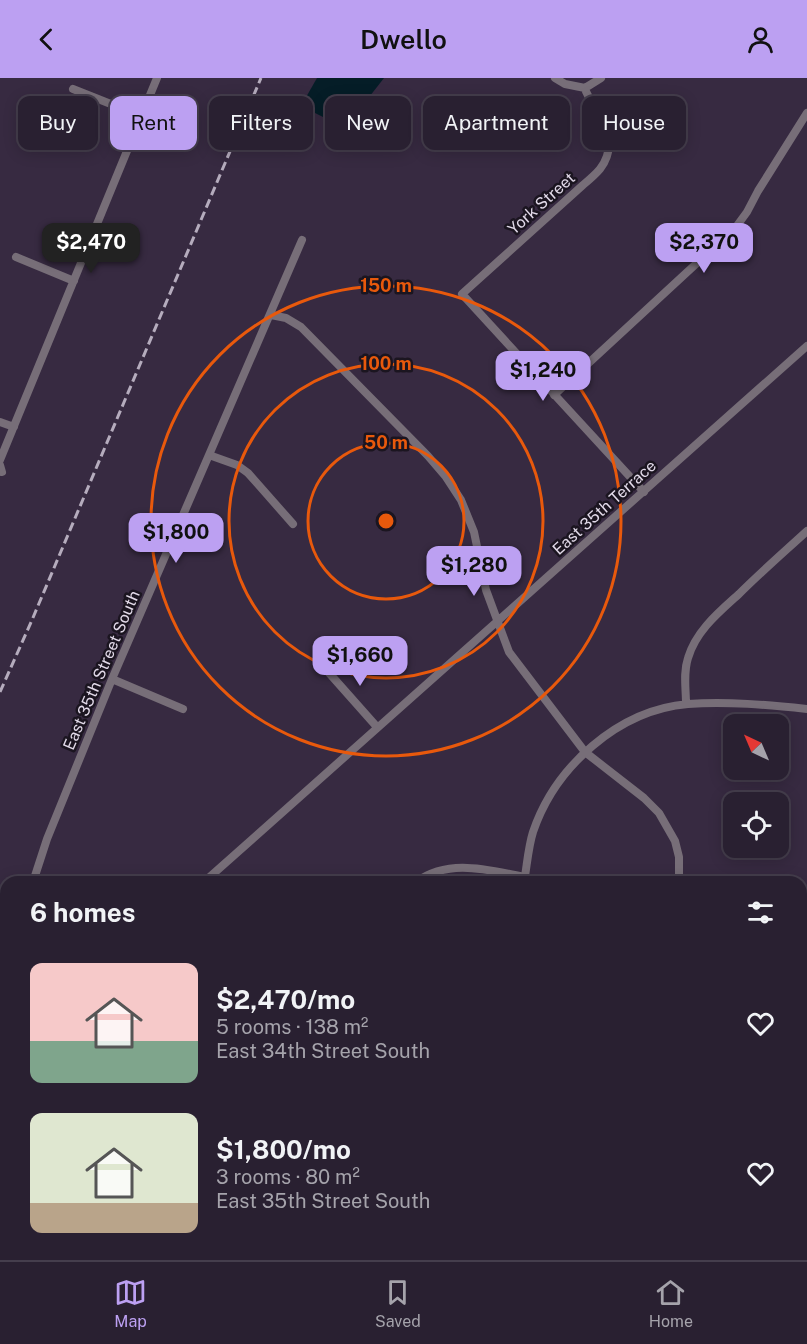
<!DOCTYPE html>
<html lang="en">
<head>
<meta charset="utf-8">
<style>
  body { margin:0; font-family:"Public Sans",sans-serif; background:#312839; color:#f1f3f6; height:100vh; display:flex; flex-direction:column; font-size:22px; white-space:nowrap }
  * { box-sizing:border-box; margin:0 }
  p { font-size:20px; color:#a5a3ab }
  .icon { flex:none; width:33px; height:33px; fill:none; stroke:currentColor; stroke-width:2; stroke-linecap:round; stroke-linejoin:round }
  .map { position:relative; flex:1; overflow:hidden }
  .details { position:absolute; left:0px; top:798px; width:807px; height:384px; display:flex; flex-direction:column; background:#292031; border-radius:18px 18px 0 0; box-shadow:0 3px 15px #0003,0 0 0 2px #453e4d }
  .details>* { flex:none }
  .top-card { position:absolute; left:18px; top:18px; width:771px; height:54px; display:flex; gap:12px }
  .needle { width:39px; rotate:316deg }
  .tools { position:absolute; left:723px; top:636px; display:grid; gap:12px }
  .tools a { display:grid; place-items:center; width:66px; height:66px; border-radius:12px; background:#292031; box-shadow:0 3px 15px #0003,0 0 0 2px #453e4d; font-size:30px }
  .price { position:absolute; translate:-50% -51px; padding:0 14px; border-radius:12px; background:#bca0f2; color:#111; font-size:20px; line-height:39px; filter:drop-shadow(0 2px 3px #0008) }
  .price::after { content:''; position:absolute; left:50%; top:36px; width:18px; height:14px; margin-left:-9px; background:inherit; clip-path:polygon(0 0,100% 0,50% 100%) }
  .price.selected { background:#222; color:#fff }
  ul { padding:0; list-style:none }
  li { display:flex; align-items:center; gap:18px; height:150px; padding:0 30px }
  li span { display:grid; place-items:center; flex:none; width:168px; height:120px; border-radius:12px; color:#555 }
  li>.icon { margin-inline-start:auto }
  span .icon { width:72px; height:72px; fill:#fffc; stroke-width:1 }
  li b { font-size:26px }
  h2 { display:flex; justify-content:space-between; align-items:center; height:72px; padding:0 30px; font-size:26px }
  .pill { padding:0 21px; border-radius:12px; background:#292031; box-shadow:0 3px 15px #0003,0 0 0 2px #453e4d; font-size:21px; line-height:54px }
  .pill.selected { background:#bca0f2; color:#111 }
  header { display:flex; justify-content:space-between; align-items:center; height:78px; padding:0 30px; background:#bca0f2; color:#111; font-size:27px; font-weight:600 }
  .tab-bar { display:flex; justify-content:space-around; align-items:center; height:84px; border-top:2px solid #453e4d; background:#292031; font-size:16px; color:#a5a3ab }
  .tab-bar a { display:grid; justify-items:center; gap:3px }
  .tab-bar .selected { color:#bca0f2 }
  .map>svg:first-child { display:block }
  .water { fill:#051d27 }
  .lines { fill:none; stroke-linecap:round; stroke-linejoin:round }
  .street { stroke:#776e78; stroke-width:8 }
  .secondary { stroke:#9f90a0; stroke-width:12 }
  .rail { stroke:#b5acbd; stroke-width:3; stroke-dasharray:9 4.5; stroke-linecap:butt }
  .ring { fill:none; stroke:#e8590c; stroke-width:3 }
  .labels { text-anchor:middle; stroke-width:5; stroke-linejoin:round; paint-order:stroke }
  .street-label { font-size:16px; fill:#e2dae9; stroke:#1b1520 }
  .centre { fill:#e8590c; stroke:#1b1520; stroke-width:3 }
  .ring-label { font-size:18px; text-anchor:middle; font-weight:bold; fill:#e8590c; stroke:#1b1520; stroke-width:5; stroke-linejoin:round; paint-order:stroke }
</style>
</head>
<body>
<header><svg class="icon" aria-label="back" viewBox="0 0 24 24"><path d="M15 5l-7 7 7 7"/></svg>Dwello<svg class="icon" aria-label="person" viewBox="0 0 24 24"><circle cx="12" cy="8" r="4"/><path d="M4 21q1-7 8-7t8 7"/></svg></header>
<div class="map">
<svg width="807" height="1182" viewBox="0 0 807 1182">
  <rect width="100%" height="100%" fill="#372a41"/>
  <path class="water" d="M317,0H384L345,50L301,28Z"/>
  <g class="lines">
    <path class="street" d="M555,0L565,6L585,10
      M585,10C587,21 597,27 602,37C612,53 612,76 600,91C595,97 589,102 583,107L462,216L644,414
      M585,10L601,0
      M73,11L141,38
      M16,179L74,203
      M271,237L286,240L301,249L428,378L446,399L461,422L474,454L486,512L509,574L585,674L644,720L659,735L675,763L679,779V804
      M554,317L736,149L747,134L758,113L807,35
      M0,344L14,349
      M209,377L237,387L248,395L293,446
      M0,382L157,0
      M0,387L2,394
      M322,587L377,649
      M112,601L183,631
      M686,626C686,611 683,595 688,580C696,553 718,535 739,516C761,494 784,474 807,453
      M33,804L47,761L112,601L302,162
      M204,804L807,268
      M416,804C449,780 488,792 525,799
      M524,804C527,788 528,770 533,754C555,689 618,632 688,626C727,623 768,627 807,631
      M0,889L6,878
      M801,1141L807,1146
      M626,1176L634,1182
      M440,1182L447,1176"/>
    <path class="secondary" d="M0,908L6,913
      M0,926L6,931
      M247,1176L252,1182"/>
    <path class="rail" d="M0,614L32,542L261,0"/>
  </g>
  <g class="ring">
    <circle cx="386" cy="443" r="78"/>
    <circle cx="386" cy="443" r="157"/>
    <circle cx="386" cy="443" r="235"/>
  </g>
  <g class="labels">
    <g class="street-label">
      <text transform="translate(541 125) rotate(-42)" y="6">York Street</text>
      <text transform="translate(604 429) rotate(-42)" y="6">East 35th Terrace</text>
      <text transform="translate(101 592) rotate(-67)" y="6">East 35th Street South</text>
    </g>
  </g>
  <circle cx="386" cy="443" r="9" class="centre"/>
  <g class="ring-label">
    <text x="386" y="214">150 m</text>
    <text x="386" y="292">100 m</text>
    <text x="386" y="371">50 m</text>
  </g>
</svg>
<div class="tools">
<a><svg class="needle" viewBox="-14 -14 28 28"><path d="M0-13l5 13h-10z" fill="#e53935"/><path d="M0 13l5-13h-10z" fill="#a5a3ab"/></svg></a>
<a><svg class="icon" aria-label="locate" viewBox="0 0 24 24"><circle cx="12" cy="12" r="6"/><path d="M12 2v4M12 18v4M2 12h4M18 12h4"/></svg></a>
</div>
<b class="price selected" style="left:91px;top:196px">$2,470</b>
<b class="price" style="left:704px;top:196px">$2,370</b>
<b class="price" style="left:543px;top:324px">$1,240</b>
<b class="price" style="left:176px;top:486px">$1,800</b>
<b class="price" style="left:474px;top:519px">$1,280</b>
<b class="price" style="left:360px;top:609px">$1,660</b>
<div class="top-card">
<a class="pill">Buy</a>
<a class="pill selected">Rent</a>
<a class="pill">Filters</a>
<a class="pill">New</a>
<a class="pill">Apartment</a>
<a class="pill">House</a>
</div>
<section class="details">
<h2>6 homes<svg class="icon" aria-label="filters" viewBox="0 0 24 24"><path d="M4 7h16M4 17h16"/><circle cx="9" cy="7" r="2"/><circle cx="15" cy="17" r="2"/></svg></h2>
<ul>
<li><span style="background:linear-gradient(#f6c9c9 65%,#7fa58c 0)"><svg class="icon" aria-label="home" viewBox="0 0 24 24"><path d="M3 11l9-7 9 7M6 9v11h12V9"/></svg></span><div><b>$2,470/mo</b><p>5 rooms · 138 m²</p><p>East 34th Street South</p></div><svg class="icon" aria-label="heart" viewBox="0 0 24 24"><path d="M12 20l-8-8c-3-5 5-10 8-4 3-6 11-1 8 4z"/></svg></li>
<li><span style="background:linear-gradient(#dfe7d0 75%,#b9a48a 0)"><svg class="icon" aria-label="home" viewBox="0 0 24 24"><path d="M3 11l9-7 9 7M6 9v11h12V9"/></svg></span><div><b>$1,800/mo</b><p>3 rooms · 80 m²</p><p>East 35th Street South</p></div><svg class="icon" aria-label="heart" viewBox="0 0 24 24"><path d="M12 20l-8-8c-3-5 5-10 8-4 3-6 11-1 8 4z"/></svg></li>
</ul>
</section>
</div>
<nav class="tab-bar">
<a class="selected"><svg class="icon" aria-label="map" viewBox="0 0 24 24"><path d="M3 6l6-2 6 2 6-2v14l-6 2-6-2-6 2zM9 4v14M15 6v14"/></svg>Map</a>
<a><svg class="icon" aria-label="saved" viewBox="0 0 24 24"><path d="M7 4h10v16l-5-4-5 4z"/></svg>Saved</a>
<a><svg class="icon" aria-label="home" viewBox="0 0 24 24"><path d="M3 11l9-7 9 7M6 9v11h12V9"/></svg>Home</a>
</nav>
</body>
</html>
